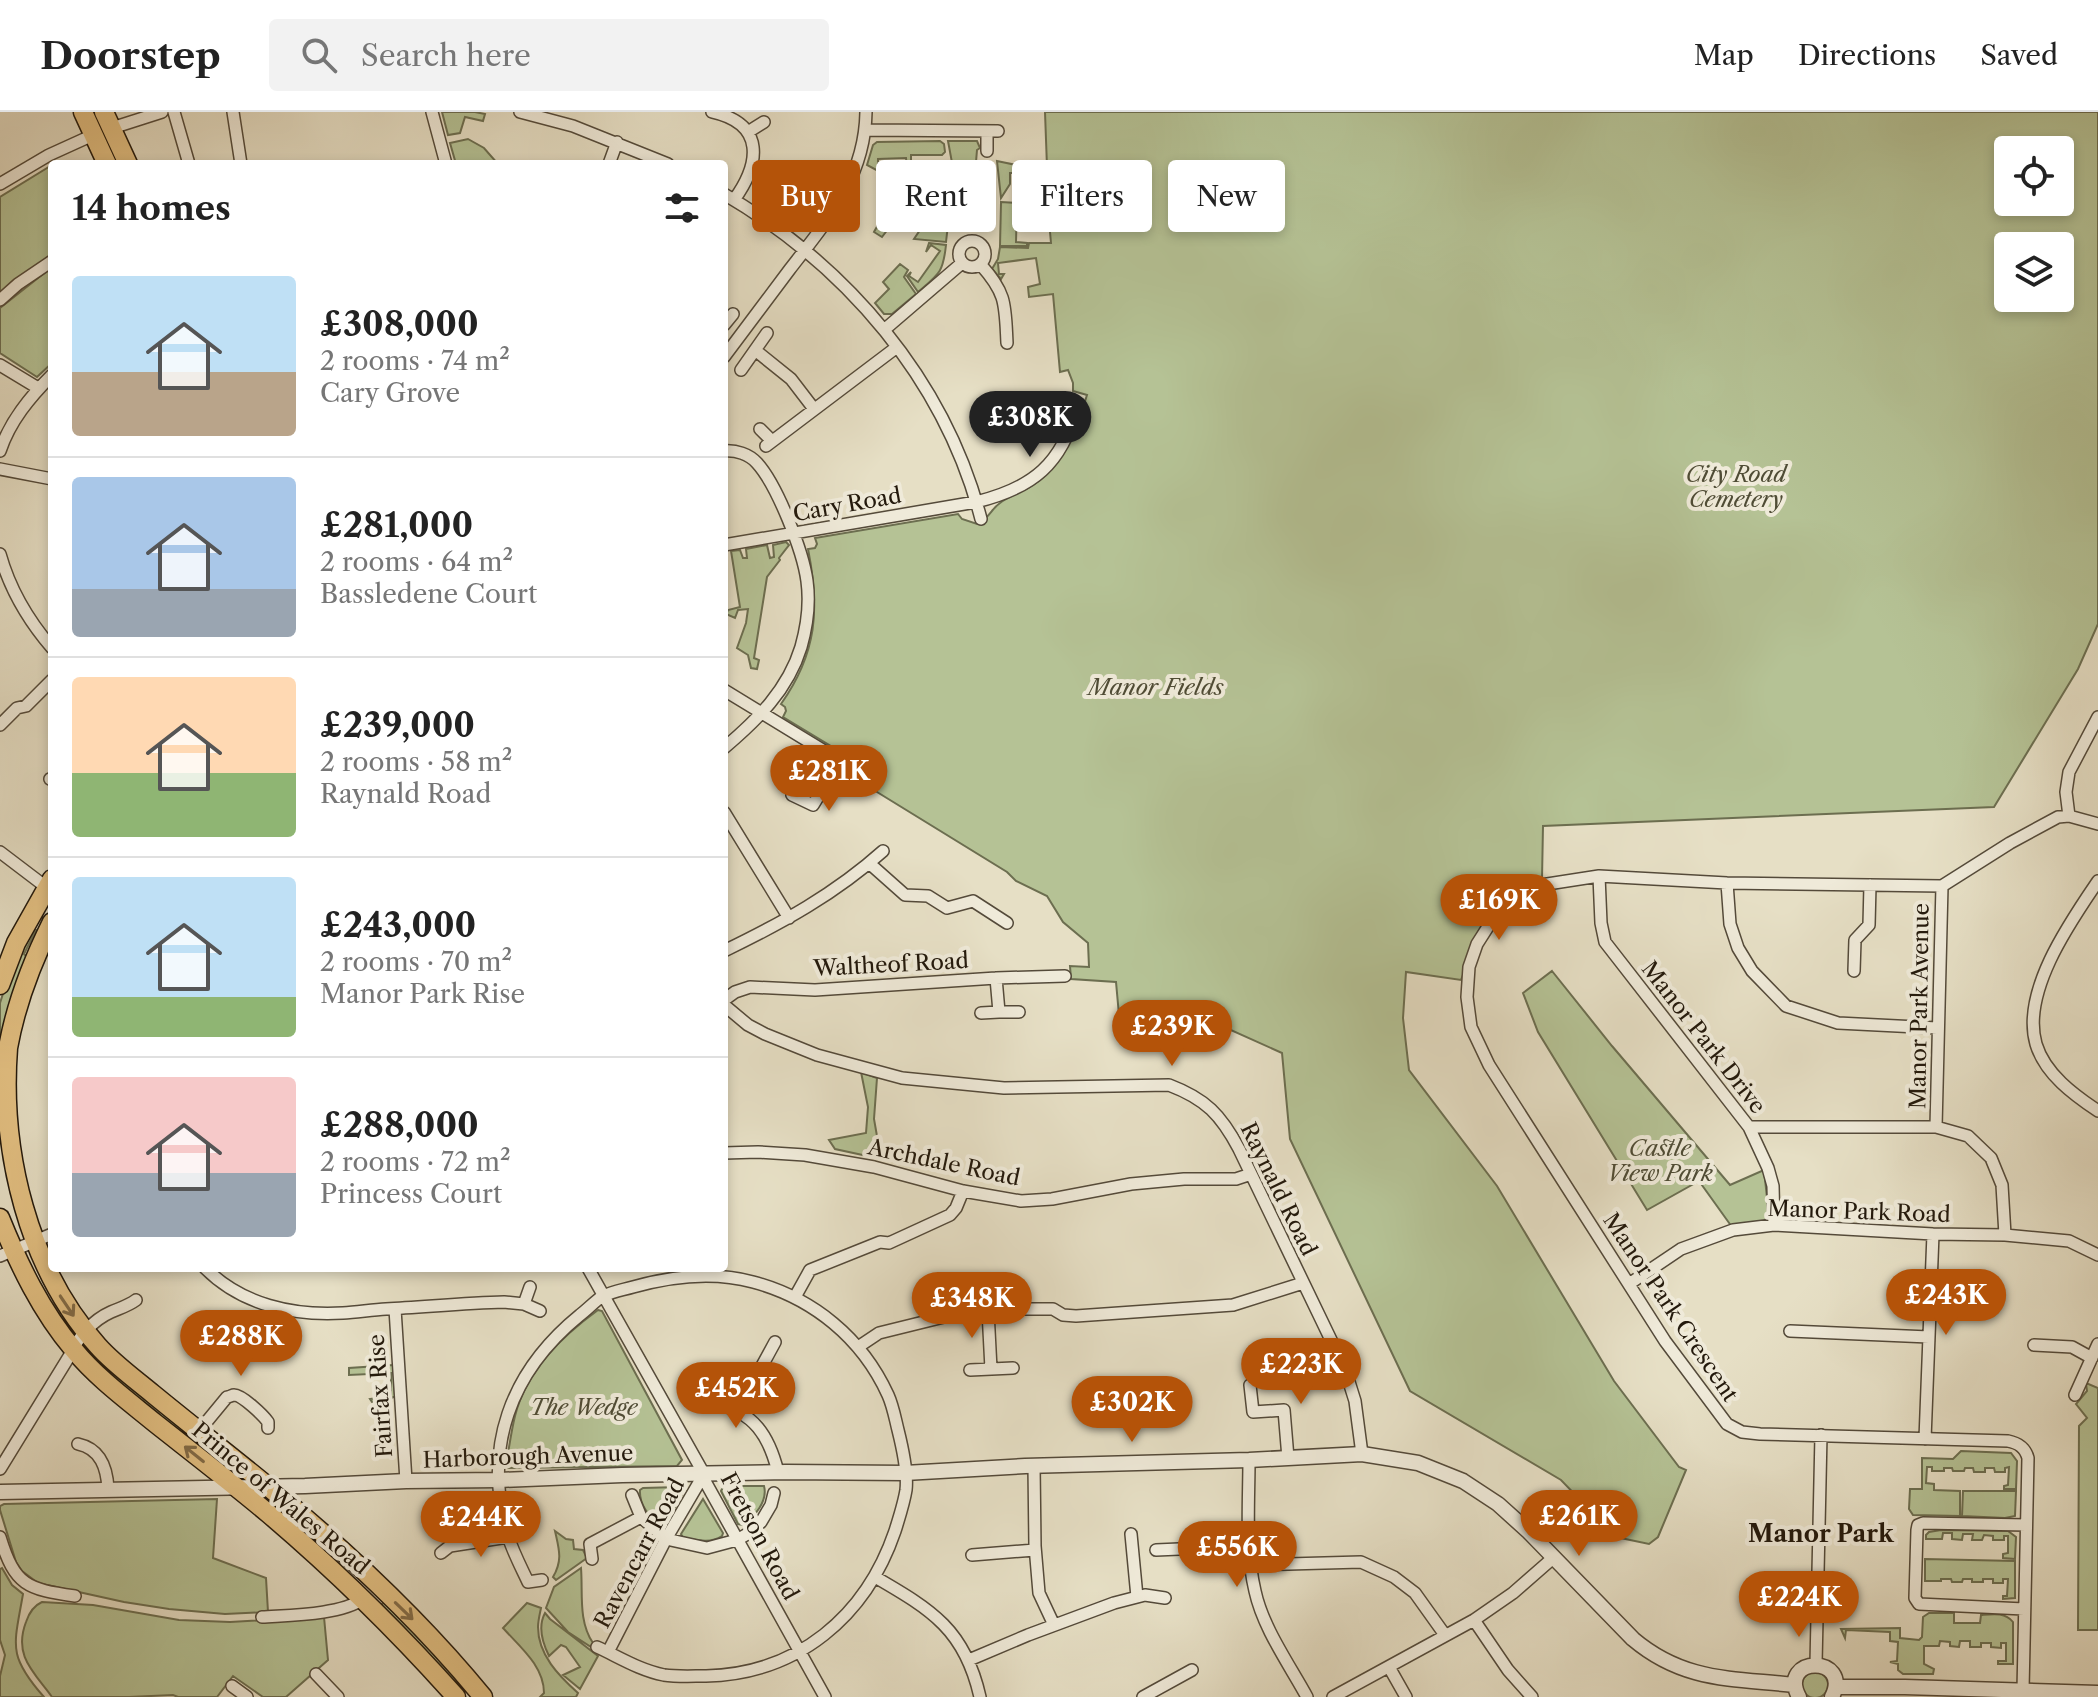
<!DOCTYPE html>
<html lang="en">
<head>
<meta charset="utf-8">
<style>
  body { margin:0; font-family:"Libre Caslon Text",serif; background:#f2f2f2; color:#222; height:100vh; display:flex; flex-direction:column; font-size:30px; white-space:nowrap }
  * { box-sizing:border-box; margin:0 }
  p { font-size:26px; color:#767676 }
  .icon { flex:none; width:44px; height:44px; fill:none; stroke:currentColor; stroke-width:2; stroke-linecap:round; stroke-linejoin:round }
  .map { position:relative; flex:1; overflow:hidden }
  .drawer { position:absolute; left:48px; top:48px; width:680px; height:1112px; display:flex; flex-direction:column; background:#fff; border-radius:8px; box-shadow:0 4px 12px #0003 }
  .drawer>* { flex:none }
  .guide { position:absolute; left:752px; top:48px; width:760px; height:72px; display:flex; gap:16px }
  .fabs { position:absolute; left:1994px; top:24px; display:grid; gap:16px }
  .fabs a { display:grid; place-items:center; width:80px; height:80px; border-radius:8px; background:#fff; box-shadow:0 4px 12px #0003; font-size:40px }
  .price { position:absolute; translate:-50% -68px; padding:0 18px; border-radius:28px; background:#b45309; color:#fff; font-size:26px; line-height:52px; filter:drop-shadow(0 2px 4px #0008) }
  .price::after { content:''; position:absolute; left:50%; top:48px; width:24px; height:18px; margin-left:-12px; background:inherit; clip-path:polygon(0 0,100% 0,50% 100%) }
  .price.on { background:#222; color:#fff }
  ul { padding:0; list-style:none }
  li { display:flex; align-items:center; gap:24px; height:200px; padding:0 24px }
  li+li { border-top:2px solid #e0e0e0 }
  li span { display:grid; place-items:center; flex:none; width:224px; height:160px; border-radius:8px; color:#555 }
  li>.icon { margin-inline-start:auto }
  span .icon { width:96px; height:96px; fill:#fffc; stroke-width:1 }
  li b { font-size:34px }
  h2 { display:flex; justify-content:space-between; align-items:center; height:96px; padding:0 24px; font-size:34px }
  .pill { padding:0 28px; border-radius:8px; background:#fff; box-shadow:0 4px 12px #0003; font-size:28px; line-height:72px }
  .pill.on { background:#b45309; color:#fff }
  header { display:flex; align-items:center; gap:48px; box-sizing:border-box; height:112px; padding:0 40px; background:#fff; border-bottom:2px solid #e0e0e0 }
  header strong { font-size:38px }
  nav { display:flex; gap:44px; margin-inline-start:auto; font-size:28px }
  .search { width:560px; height:72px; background:#f2f2f2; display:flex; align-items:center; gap:20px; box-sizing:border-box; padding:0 28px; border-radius:8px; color:#767676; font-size:30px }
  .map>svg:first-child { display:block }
  .green { fill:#b5c295; stroke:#6c6e50; stroke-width:2; fill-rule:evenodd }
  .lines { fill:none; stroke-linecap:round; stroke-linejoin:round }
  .minor-casing { stroke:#544a3a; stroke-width:14 }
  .tertiary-casing { stroke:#544a3a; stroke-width:17 }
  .trunk-casing { stroke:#23190c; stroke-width:21 }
  .minor { stroke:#efead9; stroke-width:11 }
  .tertiary { stroke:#efead9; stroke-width:14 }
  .trunk { stroke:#e3c082; stroke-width:18 }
  .oneway { stroke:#836c47 }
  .labels { text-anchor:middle; stroke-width:8; stroke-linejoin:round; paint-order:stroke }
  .park-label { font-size:22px; font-style:italic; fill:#4f4c35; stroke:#efead9 }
  .street-label { font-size:22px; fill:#23190c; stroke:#efead9 }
  .neighbourhood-label { font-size:24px; font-weight:bold; fill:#23190c; stroke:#efead9 }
</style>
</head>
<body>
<header>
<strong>Doorstep</strong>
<div class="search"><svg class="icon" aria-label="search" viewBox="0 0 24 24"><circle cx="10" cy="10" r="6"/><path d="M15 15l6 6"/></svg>Search here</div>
<nav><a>Map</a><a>Directions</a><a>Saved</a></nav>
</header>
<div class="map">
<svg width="2098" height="1585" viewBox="0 0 2098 1585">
  <rect width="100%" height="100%" fill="#e6dfc5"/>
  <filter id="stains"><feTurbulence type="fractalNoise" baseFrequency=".0025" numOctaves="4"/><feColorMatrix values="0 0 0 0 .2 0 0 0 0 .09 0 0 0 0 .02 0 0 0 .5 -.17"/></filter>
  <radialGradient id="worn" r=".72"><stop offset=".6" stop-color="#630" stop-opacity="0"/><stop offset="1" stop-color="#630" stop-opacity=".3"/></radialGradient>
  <path class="green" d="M442,0H475L485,2L483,9L465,5L460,21L448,23Z
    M1045,0H2098V512L2078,557L1994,695L1543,714L1542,767L1488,803L1461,868L1406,860L1403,906L1409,958L1497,1074L1614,1269L1679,1355L1686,1358L1658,1425L1649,1432L1616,1425L1561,1368L1410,1279L1290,1027L1282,941L1222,914H1120L1116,870L1071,867L1070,854L1089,855L1088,831L1063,810L1047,784L1016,769L1007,760L851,664L859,651L783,605L786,599L785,595L781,592C817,541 820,497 808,437L815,436L817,432L815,426L958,402L962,407L977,412C991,405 990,398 1000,391C1010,383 1023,380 1033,373C1065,353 1076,317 1087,283L1073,279V271L1068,258L1060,260L1053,182L1029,185L1028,175L1040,172L1036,146L998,151L999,162H1004L1001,167L992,157L998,147L1000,135L1028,136L1029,131H1051L1049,109L1027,108L1028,88H1039V61H1010V72L1001,86L997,49L1021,54L1047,55ZM2008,38H2060V90H2008ZM2008,134H2060V186H2008Z
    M468,27L484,36L498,52H456L450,31Z
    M940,29L944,32L945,40L942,43H911V53L917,54V57L909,60H900L901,57L907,56L906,46L878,47V57H884V60H880L867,53L873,33L877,30Z
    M948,29H977L980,36L977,38L976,50H965L964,77L977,78V80L952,79L953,56Z
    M52,53V142L0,182V85Z
    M918,59L917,64L920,65L919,96H931V101L910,106L913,102L904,96L882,125L874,120L900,74L902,62L910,63Z
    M1001,90L1017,91L1016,130L1027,131V134H1000Z
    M930,103L949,104L946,130L914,127L920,118L910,111Z
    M929,131L946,133C943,161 939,162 918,180L907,164L911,160L909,164L918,170L940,139L931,133L926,140Z
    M900,152L908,158L904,165L916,182L892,202H884L875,191L889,177L883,170Z
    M52,155V251L37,265L0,241V196Z
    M786,430L789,433L779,446L780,448L767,465L754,546L759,548L757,557L751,556L748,543L737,536L746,511L748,497L738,498L735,506L726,502L728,498L740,495L731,439L740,438L743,446H747L746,437L767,433L770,446L774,445L773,433Z
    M34,817L36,818L24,842L28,846L0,951V891L13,851Z
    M1552,859L1612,934L1730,1073L1764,1058L1769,1104L1762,1111L1732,1115L1699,1069L1647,1098L1538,920L1523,881Z
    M861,960L877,966L874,1007L881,1047L835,1037L829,1028L866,1021L868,995Z
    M598,1198L602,1199L682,1348L677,1354L508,1356L506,1353C509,1337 511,1320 515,1304C526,1259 561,1225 598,1198Z
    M92,1234L232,1356L230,1360L84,1242Z
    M393,1253L395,1284L389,1288L372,1290L370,1287L391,1284V1261L349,1263V1256Z
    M2086,1271L2098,1276V1518H2078L2079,1314L2087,1306L2076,1292L2087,1279Z
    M1961,1339L2011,1341L2017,1349L2016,1377H2004V1374L2008,1373L2009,1355L2005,1356V1360H1995L1994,1356H1985V1360H1974L1973,1356H1965L1964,1359H1953L1952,1356H1944V1359H1932V1355H1927L1926,1371L1934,1372V1378L1960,1379V1404L1913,1403L1909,1397L1910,1377H1922V1346L1953,1347Z
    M728,1374H764C768,1389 755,1404 743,1413L738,1412L721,1379L723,1375Z
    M679,1375L682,1382L665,1413L660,1414C649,1404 639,1393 640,1378L643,1376Z
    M1963,1379H2016L2015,1404L2005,1406L1962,1404Z
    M217,1387L213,1446L266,1466L268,1500L225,1502L169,1497L124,1490L38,1471L22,1459L16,1450L0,1398V1394L4,1392Z
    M703,1387L723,1421L722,1424C709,1432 697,1428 683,1426L681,1422Z
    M1941,1418L2008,1419L2016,1425L2015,1447L2003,1446V1442L2008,1441V1424H2004V1428H1993V1424L1984,1423L1982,1428H1972L1973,1422H1963L1962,1428L1952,1427V1421H1943L1942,1427H1926V1423L1929,1420Z
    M555,1419L566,1427L573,1428L574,1437L583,1438L587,1446L556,1468L553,1465C563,1448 559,1437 555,1419Z
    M1925,1447L2015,1449V1486L2003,1487V1484H2007L2008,1467H2003V1471H1993V1467H1983V1470H1972V1467H1963L1962,1470H1952L1951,1467H1941V1469H1925Z
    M2,1456L12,1473L23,1482C14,1534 7,1543 44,1585H0V1564L5,1543L0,1528V1457Z
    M581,1456C583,1481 578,1509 593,1531L591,1535L568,1520L546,1496L554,1475Z
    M387,1487L466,1572L459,1580L379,1495Z
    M42,1490L93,1493L179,1508L230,1510L324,1505L328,1548L286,1585H263L233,1564L217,1585H178L173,1583L129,1585H52C34,1560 13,1544 26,1510C29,1501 33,1494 42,1490Z
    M527,1491L541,1496C540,1501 538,1509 538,1515C538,1543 559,1564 578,1581L576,1585H540L544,1581C544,1554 520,1535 503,1516Z
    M545,1501L550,1507L598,1544L580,1577L563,1563L580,1555L566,1535L561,1533L549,1544C542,1530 538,1514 545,1501Z
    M1929,1501H1954V1511H1980L1981,1503C1993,1502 2005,1500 2013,1510V1552H1998V1549H2006V1531H2001V1536L1991,1535V1531H1981V1535H1970V1529H1960L1959,1535L1950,1534V1530L1940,1529L1939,1534H1924V1552L1934,1557L1933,1562H1903L1898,1558V1552L1890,1550L1897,1549L1898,1530L1890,1529V1520L1846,1518L1845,1526L1841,1517L1900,1516V1526L1919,1528L1922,1525L1923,1505Z
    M1802 1573a13 13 0 1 1 26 0a13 13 0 1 1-26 0Z"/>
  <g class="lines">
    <g class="minor-casing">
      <path id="minor" d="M174,0L189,52
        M233,0L241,52
        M432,0L446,52
        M520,0L573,14L668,52
        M712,0C766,12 760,52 734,88
        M112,16L162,0
        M865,18L998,19
        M987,19V39
        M748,20L764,10
        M609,52L617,30
        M0,72L49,43L93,23
        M724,82C847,154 945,268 981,407
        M959 142a13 13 0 1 1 26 0a13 13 0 1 1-26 0Z
        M981,153C1007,182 1005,193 1007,231
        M0,188L18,172L52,149
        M724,213L733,202
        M884,218L962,151
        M755,238L791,267L814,297
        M724,245C746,216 768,186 790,157C828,108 865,65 866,0
        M0,253L38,276
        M741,258L767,221
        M1051,315L1068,323
        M760,317L772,329
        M766,334L897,235
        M0,339C10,309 30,285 52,263
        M724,339C736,338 749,342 757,351C777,373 803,439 807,469C810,491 807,514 801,535C788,578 757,608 724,636
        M0,357L52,367
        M724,433L976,390C1033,376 1062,352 1077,295
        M0,442C10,478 28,508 52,536
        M724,578L852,656
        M0,613L17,596L26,594L52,568
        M50,667L52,668
        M792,683L813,693L840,649
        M724,700L789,806
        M2069,704L2066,680L2069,660L2098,605
        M0,740L50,778
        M869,751L905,783L928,784L947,796L973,789L1007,811
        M1599,764L1601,811L1605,830L1749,1015L1768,1056L1773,1074L1774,1113
        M2098,769C2070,810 2021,880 2036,932C2045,962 2074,983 2098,999
        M1727,771L1730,812L1738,836L1752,859L1786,894L1838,911L1937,916
        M724,839C782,811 835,782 883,739
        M1854,859L1855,828L1869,813L1870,773
        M996,866L999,900H1019
        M724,888L735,880L750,875L815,878L996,866L1065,864
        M724,893L748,913L765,922L817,943L902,966L1004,976L1169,973C1206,987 1221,1003 1239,1037L1345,1257L1355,1289L1362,1342
        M981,901L999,900
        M1749,1015H1936L1968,1024L1991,1046L2002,1073L2005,1123
        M1936,1015L1942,774
        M724,1041L758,1040L805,1043L874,1055L963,1079L1021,1089L1052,1087L1131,1072L1184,1067H1236L1251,1062
        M0,1144L52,1122
        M205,1156C242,1193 293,1204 343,1201C357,1200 372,1198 386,1197C425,1195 465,1191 504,1190L524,1192L540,1199
        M588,1156L704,1362L706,1371L825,1585
        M1629,1172L1681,1137L1733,1118L1774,1113L1933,1122L2005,1123L2069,1129L2098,1143
        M795,1185L810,1158L880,1130L889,1131L950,1103L956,1096L963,1079
        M524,1192L530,1175
        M395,1197L406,1369
        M988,1199L991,1257
        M1790,1219L1929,1225
        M2034,1233L2072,1235L2092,1246
        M858,1235L879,1221L952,1203L1006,1197H1053L1063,1203L1076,1204L1233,1193L1303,1171
        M970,1258L1013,1256
        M1250,1273L1253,1300L1284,1298L1288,1346
        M2075,1283L2098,1232
        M716,1292C754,1300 769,1324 778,1360
        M738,1298L775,1230
        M199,1319L227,1285C230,1285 232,1283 234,1283C242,1283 263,1303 268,1310V1316
        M1925,1327L1933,1122
        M78,1332C101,1337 107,1356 108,1377
        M1249,1348C1249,1391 1245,1437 1255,1479C1263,1516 1289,1552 1307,1585
        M1034,1354L1035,1434L1039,1481L1054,1513
        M0,1357L70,1243C78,1225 93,1208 111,1200C120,1196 128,1194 136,1188
        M632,1383L641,1405L666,1427L707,1436L737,1428L749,1421L761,1410L771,1393L774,1381
        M1131,1422L1137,1485
        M0,1425C15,1474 27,1477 75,1484
        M1156,1438L1249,1434
        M441,1441L450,1434L508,1425
        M972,1443L1035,1438
        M592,1447L590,1432L641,1405
        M1250,1453L1361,1450L1394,1465L1415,1481L1445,1523
        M875,1465C932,1498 965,1518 980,1585
        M542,1468L528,1470C521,1455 513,1440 508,1424C482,1336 510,1260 580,1203C588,1197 595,1189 604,1183
        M2024,1497L1919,1492L1915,1486L1917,1418L1918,1413L1923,1411L2026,1413
        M262,1505C290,1503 340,1503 363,1487
        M1474,1508L1508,1558L1532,1585
        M597,1535C619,1545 639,1558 664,1563C677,1565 693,1564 706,1564C798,1562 866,1504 895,1419C899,1406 904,1391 906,1378C908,1361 902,1334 898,1318C895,1306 893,1294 888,1283C862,1226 813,1186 753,1170C713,1159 672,1164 633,1175C623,1178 613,1179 604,1184
        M608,1540L666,1427L704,1362
        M969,1548L1028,1523L1114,1491L1145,1483L1165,1486
        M1816,1552L1821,1323
        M1389,1555L1406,1585
        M316,1562L338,1585
        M232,1574L247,1585
        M2023,1578L2028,1346C2025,1335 2018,1331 2008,1329L1760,1322L1742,1320L1727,1312L1665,1229L1489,953L1471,915L1467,885L1469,855L1477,832L1491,810L1515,786L1541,773L1599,764L1727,771L1942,774L2010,731L2058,705L2069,704L2098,712
        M1143,1585L1192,1558
        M1333,1585L1474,1508L1513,1481L1553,1446"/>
    </g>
    <g class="tertiary-casing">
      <path id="tertiary" d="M0,1380L305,1374L406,1369L499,1368L622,1363L786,1360L905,1361L1025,1354L1249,1348L1362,1342L1418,1351L1463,1369L1498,1392L1529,1420L1633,1527C1684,1570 1732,1566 1794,1573
        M1836,1575H1905L2098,1581
        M1799,1585C1777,1543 1853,1543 1832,1585"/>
    </g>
    <g class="trunk-casing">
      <path id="trunk" d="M83,0L107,52
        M104,0L128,52
        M52,810C32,850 16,891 8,936C0,1040 28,1156 98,1234C114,1252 135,1267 153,1282C192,1314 232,1345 271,1377C347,1440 421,1509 483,1585
        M0,873L16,831L52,767
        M0,1106C19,1153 41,1199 74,1238C97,1266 127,1288 155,1311C193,1341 232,1371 269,1402C336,1459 398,1520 456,1585"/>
    </g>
    <use href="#minor" class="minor"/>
    <use href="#tertiary" class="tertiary"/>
    <use href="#trunk" class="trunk"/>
  </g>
  <defs><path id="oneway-shaft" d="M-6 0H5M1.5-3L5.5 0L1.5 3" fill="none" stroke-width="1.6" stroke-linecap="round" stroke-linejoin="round" transform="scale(2)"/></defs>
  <g class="oneway">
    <use href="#oneway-shaft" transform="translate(67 1194) rotate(56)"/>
    <use href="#oneway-shaft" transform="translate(194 1342) rotate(-141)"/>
    <use href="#oneway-shaft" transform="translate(404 1499) rotate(44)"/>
  </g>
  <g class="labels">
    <g class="park-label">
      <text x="1736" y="370">City Road<tspan x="1736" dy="25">Cemetery</tspan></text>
      <text x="1156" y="583">Manor Fields</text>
      <text x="1660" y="1044">Castle<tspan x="1660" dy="25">View Park</tspan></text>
      <text x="584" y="1303">The Wedge</text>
    </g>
    <g class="street-label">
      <text transform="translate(847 392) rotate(-10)" y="8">Cary Road</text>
      <text transform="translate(891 852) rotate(-3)" y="8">Waltheof Road</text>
      <text transform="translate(1919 894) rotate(-89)" y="8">Manor Park Avenue</text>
      <text transform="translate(1704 925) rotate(52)" y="8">Manor Park Drive</text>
      <text transform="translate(944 1050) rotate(12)" y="8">Archdale Road</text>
      <text transform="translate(1279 1077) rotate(64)" y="8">Raynald Road</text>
      <text transform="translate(1859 1099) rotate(2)" y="8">Manor Park Road</text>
      <text transform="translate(1671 1195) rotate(56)" y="8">Manor Park Crescent</text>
      <text transform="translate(380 1284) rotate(-94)" y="8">Fairfax Rise</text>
      <text transform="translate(528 1344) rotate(-2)" y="8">Harborough Avenue</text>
      <text transform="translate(281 1386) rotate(40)" y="8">Prince of Wales Road</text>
      <text transform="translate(760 1424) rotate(62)" y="8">Fretson Road</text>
      <text transform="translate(639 1441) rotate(-62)" y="8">Ravencarr Road</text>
    </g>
    <g class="neighbourhood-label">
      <text x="1821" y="1430">Manor Park</text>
    </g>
  </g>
  <rect width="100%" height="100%" filter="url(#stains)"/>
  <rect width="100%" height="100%" fill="url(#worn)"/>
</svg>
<div class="fabs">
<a><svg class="icon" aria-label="locate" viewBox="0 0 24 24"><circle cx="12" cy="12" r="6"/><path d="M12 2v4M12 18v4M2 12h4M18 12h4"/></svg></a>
<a><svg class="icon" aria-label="layers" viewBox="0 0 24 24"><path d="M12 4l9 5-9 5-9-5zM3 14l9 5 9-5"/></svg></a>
</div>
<b class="price on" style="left:1030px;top:347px">£308K</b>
<b class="price" style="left:829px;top:701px">£281K</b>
<b class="price" style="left:1499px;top:830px">£169K</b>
<b class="price" style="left:1172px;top:956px">£239K</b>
<b class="price" style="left:1946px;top:1225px">£243K</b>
<b class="price" style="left:972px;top:1228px">£348K</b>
<b class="price" style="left:241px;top:1266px">£288K</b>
<b class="price" style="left:1301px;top:1294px">£223K</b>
<b class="price" style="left:736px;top:1318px">£452K</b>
<b class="price" style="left:1132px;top:1332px">£302K</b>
<b class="price" style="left:1579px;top:1446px">£261K</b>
<b class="price" style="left:481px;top:1447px">£244K</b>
<b class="price" style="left:1237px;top:1477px">£556K</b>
<b class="price" style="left:1799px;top:1527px">£224K</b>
<div class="guide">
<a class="pill on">Buy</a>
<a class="pill">Rent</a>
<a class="pill">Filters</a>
<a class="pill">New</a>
</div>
<section class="drawer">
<h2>14 homes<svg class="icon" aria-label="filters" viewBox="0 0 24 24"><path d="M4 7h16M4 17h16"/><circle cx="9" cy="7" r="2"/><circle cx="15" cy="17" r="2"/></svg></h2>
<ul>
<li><span style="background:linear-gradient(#bfe0f5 60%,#b9a48a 0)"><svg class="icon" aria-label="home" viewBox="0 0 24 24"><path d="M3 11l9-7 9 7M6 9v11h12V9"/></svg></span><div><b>£308,000</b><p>2 rooms · 74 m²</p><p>Cary Grove</p></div></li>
<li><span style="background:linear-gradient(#a9c7e8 70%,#9aa5b1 0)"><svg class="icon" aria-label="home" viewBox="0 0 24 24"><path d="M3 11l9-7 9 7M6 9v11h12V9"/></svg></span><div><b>£281,000</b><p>2 rooms · 64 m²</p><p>Bassledene Court</p></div></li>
<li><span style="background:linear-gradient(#ffd9b3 60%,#8fb573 0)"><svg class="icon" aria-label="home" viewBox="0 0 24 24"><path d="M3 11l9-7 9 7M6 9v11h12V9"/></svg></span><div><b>£239,000</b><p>2 rooms · 58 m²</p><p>Raynald Road</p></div></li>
<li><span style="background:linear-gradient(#bfe0f5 75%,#8fb573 0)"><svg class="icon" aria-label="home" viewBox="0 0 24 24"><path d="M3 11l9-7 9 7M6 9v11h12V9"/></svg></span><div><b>£243,000</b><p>2 rooms · 70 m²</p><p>Manor Park Rise</p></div></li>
<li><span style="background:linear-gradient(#f6c9c9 60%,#9aa5b1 0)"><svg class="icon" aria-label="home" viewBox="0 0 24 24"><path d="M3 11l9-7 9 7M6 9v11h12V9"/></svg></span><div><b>£288,000</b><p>2 rooms · 72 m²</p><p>Princess Court</p></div></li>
</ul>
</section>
</div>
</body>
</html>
